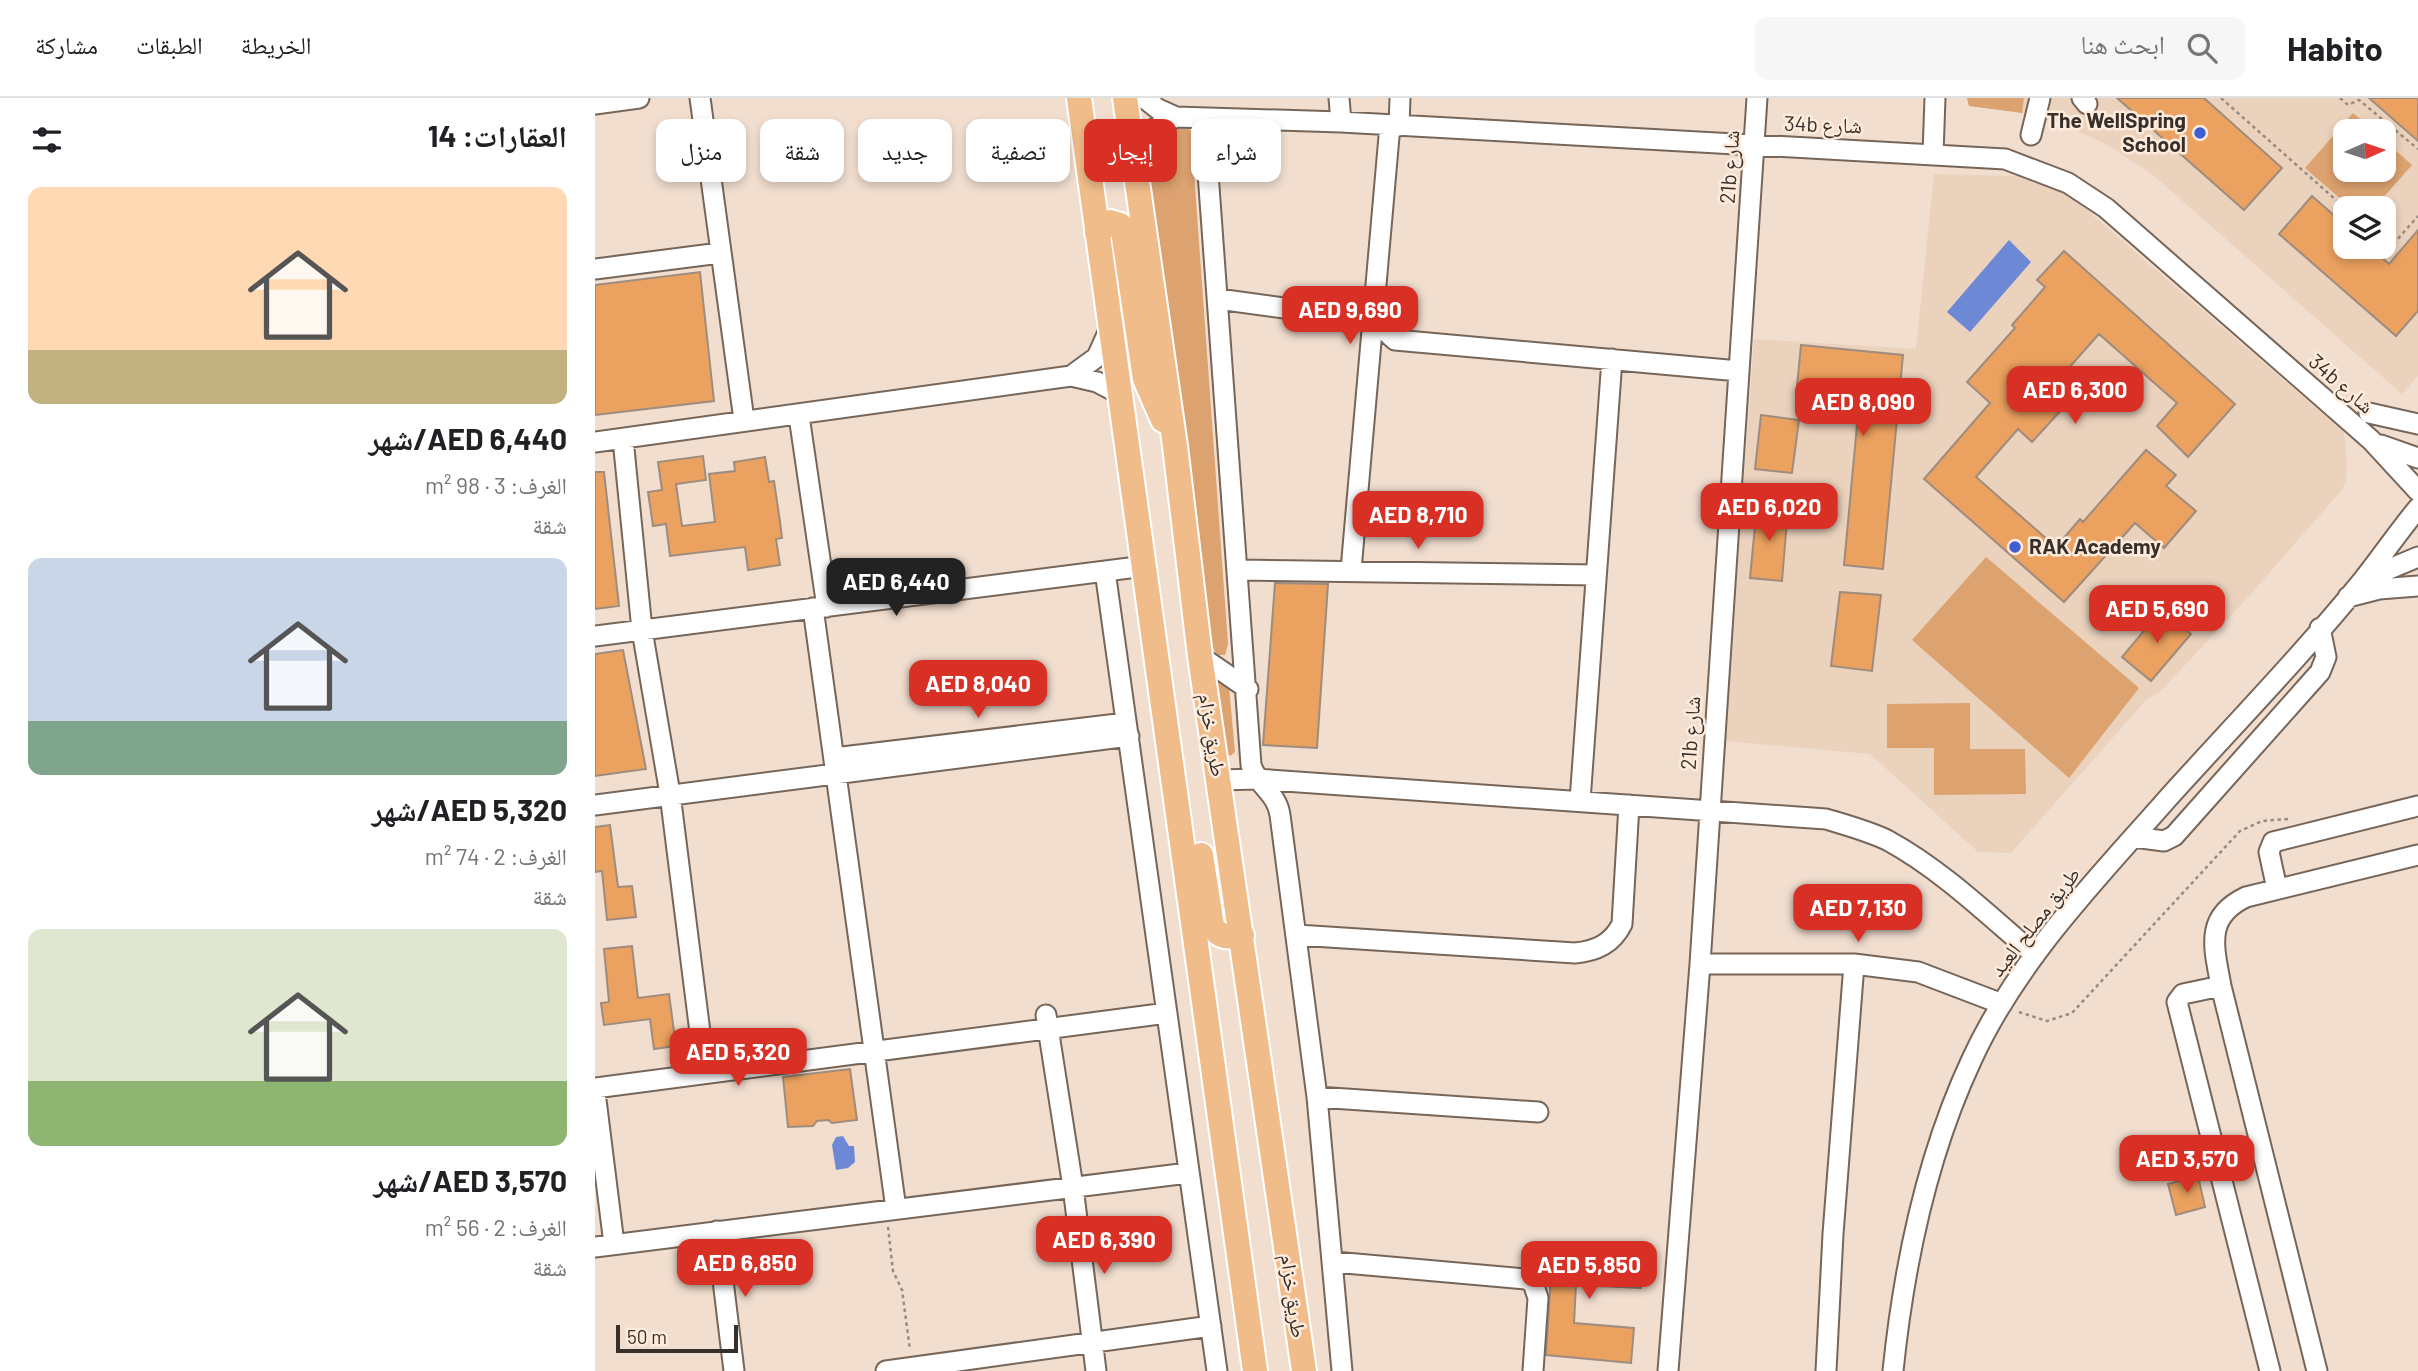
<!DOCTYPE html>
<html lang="ar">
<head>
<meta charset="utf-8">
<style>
  body { margin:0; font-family:Barlow,"Noto Naskh Arabic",sans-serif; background:#f6f6f6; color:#202124; direction:rtl; height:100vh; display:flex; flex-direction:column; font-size:26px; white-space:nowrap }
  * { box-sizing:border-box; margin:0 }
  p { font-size:23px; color:#757577 }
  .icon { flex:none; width:38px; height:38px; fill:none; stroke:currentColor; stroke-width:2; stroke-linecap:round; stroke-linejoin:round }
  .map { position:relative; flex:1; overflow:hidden; direction:ltr }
  .sheet { display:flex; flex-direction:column; background:#fff; width:595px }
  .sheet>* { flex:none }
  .banner { position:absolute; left:21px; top:21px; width:665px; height:63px; direction:rtl; display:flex; gap:14px }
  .needle { width:46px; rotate:87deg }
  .tools { position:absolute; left:1738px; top:21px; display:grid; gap:14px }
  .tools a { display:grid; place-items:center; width:63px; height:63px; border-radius:14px; background:#fff; box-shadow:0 4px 10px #0003; font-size:35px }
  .scale { position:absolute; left:21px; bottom:18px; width:122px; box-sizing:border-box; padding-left:7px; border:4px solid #37302a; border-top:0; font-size:19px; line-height:24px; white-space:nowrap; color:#37302a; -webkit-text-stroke:5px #feebdc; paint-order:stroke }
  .price { position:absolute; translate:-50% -60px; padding:0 16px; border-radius:14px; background:#d93025; color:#fff; font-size:23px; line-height:46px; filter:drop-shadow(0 2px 4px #0008) }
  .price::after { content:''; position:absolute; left:50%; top:42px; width:21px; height:16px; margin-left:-10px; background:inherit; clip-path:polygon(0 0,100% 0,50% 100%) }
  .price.current { background:#222; color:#fff }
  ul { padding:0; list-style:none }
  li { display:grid; align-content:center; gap:14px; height:371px; padding:0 28px }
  li span { display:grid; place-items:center; height:217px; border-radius:14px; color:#555 }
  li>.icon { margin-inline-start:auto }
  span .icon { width:126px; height:126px; fill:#fffc; stroke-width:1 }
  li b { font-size:30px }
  h2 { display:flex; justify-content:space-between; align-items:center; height:84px; padding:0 28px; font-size:30px }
  .pill { padding:0 24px; border-radius:14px; background:#fff; box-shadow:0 4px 10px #0003; font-size:24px; line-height:63px }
  .pill.current { background:#d93025; color:#fff }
  header { display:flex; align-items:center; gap:42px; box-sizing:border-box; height:98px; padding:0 35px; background:#fff; border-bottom:2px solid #e0e0e0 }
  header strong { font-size:33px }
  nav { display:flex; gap:38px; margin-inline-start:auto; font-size:24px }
  .search { width:490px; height:63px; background:#f6f6f6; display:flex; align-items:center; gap:18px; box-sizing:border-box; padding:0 24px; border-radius:14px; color:#757577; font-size:26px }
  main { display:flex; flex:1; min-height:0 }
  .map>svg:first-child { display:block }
  .built { fill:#ebd2bd; fill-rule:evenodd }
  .green { fill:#dca270 }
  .water { fill:#6d88d5 }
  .building { fill:#eba15f; stroke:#9e8c7e; stroke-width:2 }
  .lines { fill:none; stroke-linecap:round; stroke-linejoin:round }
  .minor-casing { stroke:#766659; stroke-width:23 }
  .major-casing { stroke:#fff; stroke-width:28 }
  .path { stroke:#988b80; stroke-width:2.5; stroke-dasharray:3.5 3.5; stroke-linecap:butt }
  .minor { stroke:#fff; stroke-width:19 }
  .major { stroke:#f0bc8a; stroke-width:24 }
  .poi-dot { fill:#3f5ed1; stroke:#feebdc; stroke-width:2.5 }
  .labels { text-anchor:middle; stroke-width:5; stroke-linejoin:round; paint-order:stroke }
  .poi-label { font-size:21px; font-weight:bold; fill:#37302a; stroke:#feebdc; text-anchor:end }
  .street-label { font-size:21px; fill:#37302a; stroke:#feebdc }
</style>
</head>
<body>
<header>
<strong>Habito</strong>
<div class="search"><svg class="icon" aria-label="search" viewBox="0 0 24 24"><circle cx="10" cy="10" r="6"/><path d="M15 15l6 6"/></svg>ابحث هنا</div>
<nav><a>الخريطة</a><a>الطبقات</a><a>مشاركة</a></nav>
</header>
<main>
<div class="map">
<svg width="1823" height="1273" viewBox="0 0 1823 1273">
  <rect width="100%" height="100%" fill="#f1decf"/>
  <path class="built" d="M1372,0H1823V278L1807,296L1558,77L1511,46L1467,26L1422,14L1374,8ZM1750,33H1788V72H1750ZM1750,110H1788V149H1750Z
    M1339,76L1423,78L1472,95L1749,334L1752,365L1751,384L1746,393L1655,497L1566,593L1551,602L1416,755L1383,754L1275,656L1130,643L1159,241L1321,251Z"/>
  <path class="green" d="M1372,0H1429L1427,15L1374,8Z
    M1758,15L1779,33H1750V72H1788L1789,42L1817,67L1779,110H1756L1710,70Z
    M586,23L596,33L633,546L630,557H622L617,548L547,36Z
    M1391,459L1544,590L1474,680L1317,542Z
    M621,577L634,589L640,654L635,658L632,657Z
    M1375,605V651H1430L1431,696L1339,697V650H1292V606Z"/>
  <path class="water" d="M1414,142L1436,164L1375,234L1352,214Z
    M248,1038L254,1048H259L260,1064L253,1070L241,1072L237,1047L241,1039Z"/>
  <path class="building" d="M1522,0H1609L1687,70L1649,112Z
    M1774,0H1823V43Z
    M1717,98L1750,127V149H1775L1794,166L1823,132V213L1801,238L1684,136Z
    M1469,153L1640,306L1593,359L1562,328L1582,305L1504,236L1463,282L1480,297L1437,344L1423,331L1381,379L1461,449L1485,421L1488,424L1551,352L1581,377L1571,388L1601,413L1569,450L1540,425L1469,504L1329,381L1395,305L1372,284L1420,230L1417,227L1450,189L1442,182Z
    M105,174L119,303L0,317V187Z
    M1206,247L1308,257L1288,471L1249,467L1265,295L1202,288Z
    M1166,317L1204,322L1197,375L1160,371Z
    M108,358L111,382L81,386L87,428L120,424L114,376L140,373L139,364L170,359L174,384L179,383L185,424L187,440L181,441L185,467L153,472L150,449L75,458L71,426L58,428L53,394L67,392L63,364Z
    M0,374H9L24,508L0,511Z
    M1162,407L1193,410L1187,483L1155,480Z
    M680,485L733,486L722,650L668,647Z
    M1245,494L1286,497L1277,573L1236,568Z
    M1567,511L1596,536L1556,583L1527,559Z
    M28,552L51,671L0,678V556Z
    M15,727L23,789L37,788L41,819L12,822L7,773L0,774V729Z
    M37,848L43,900L74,896L81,948L59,951L55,921L9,927L6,905L14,904L9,851Z
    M255,971L262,1022L237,1025L233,1022L222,1023L218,1028L193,1029L188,979Z
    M1603,1078L1610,1109L1581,1117L1573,1086Z
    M958,1145L1048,1152L1046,1190L981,1187L979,1225L1039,1230L1036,1265L951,1257Z"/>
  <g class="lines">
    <g class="minor-casing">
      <path id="minor" d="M105,0L149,322
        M549,0L563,11L581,19L746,24L1410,61L1473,85L1511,110L1776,342L1823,393
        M744,0L746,24
        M1487,0L1492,6
        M0,6L44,0
        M609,20L656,667C662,687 682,695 685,717L722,999L747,1273
        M804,28L805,0
        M1436,37L1445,0
        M1338,56L1340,0
        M538,57L555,33L581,19
        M0,171L125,155
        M623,201L778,222L800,242L1144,273
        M476,278L502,259L515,230
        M1774,315L1823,326
        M204,318L232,509
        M28,341L47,532L75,696L110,974
        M0,344L476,278L502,284L525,296
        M1786,347L1823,360
        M643,472L1001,477
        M756,472L795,27
        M510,473L622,1273
        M1768,482L1823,459
        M1753,499L1784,491L1823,488
        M218,510L301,1111
        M0,538L550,468
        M605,558L653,591
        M239,660L531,625
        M625,682L662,681L1231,721C1251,727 1273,733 1292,742C1347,772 1392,816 1440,857
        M985,703L1017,261
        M0,707L534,638
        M1539,739L1569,743L1579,738L1725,574L1731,559L1725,530
        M1682,791L1674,754L1678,744L1823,708
        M702,837L980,855C1001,853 1017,846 1027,826L1034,707
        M1105,866H1259L1323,874L1407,906
        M1626,888L1588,896L1582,904L1675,1273
        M451,917L478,1089L501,1273
        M0,990L572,915
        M0,994L19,1146
        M722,999L943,1014
        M122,1133L139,1273
        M0,1149L593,1075
        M739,1164L931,1181L938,1185L943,1200L938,1273
        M291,1273L616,1228
        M1073,1273L1105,866L1162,0
        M1231,1273L1238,1136L1259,866
        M1298,1273C1309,1166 1331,1059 1377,961C1423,861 1502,781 1574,699C1639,627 1707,557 1768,482C1787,458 1804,433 1823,410
        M1722,1273L1626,888C1619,849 1609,819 1651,799L1823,757"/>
    </g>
    <g class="major-casing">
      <path id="major" d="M484,0L660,1273
        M530,0L580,348L605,558L709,1273
        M502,135L515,124L525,127L528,133L550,281L568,322
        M606,757L617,828C625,840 633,840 647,837"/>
    </g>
    <path class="path" d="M1626,0L1750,110
      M1745,0L1753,7L1764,2L1823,51
      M1788,145L1795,150L1823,118
      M1424,914L1452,923L1477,915L1645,733L1667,723L1693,721
      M293,1129L298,1173L307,1192L315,1252"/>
    <use href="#minor" class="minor"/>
    <use href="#major" class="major"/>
  </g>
  <g class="poi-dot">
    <circle cx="1605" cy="35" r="7"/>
    <circle cx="1420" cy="449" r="7"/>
  </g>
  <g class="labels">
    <g class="poi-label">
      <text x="1591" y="30">The WellSpring<tspan x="1591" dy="24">School</tspan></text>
      <text x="1434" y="456" text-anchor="start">RAK Academy</text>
    </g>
    <g class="street-label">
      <text transform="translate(1228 27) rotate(2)" y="7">34b شارع</text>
      <text transform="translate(1135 69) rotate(-86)" y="7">21b شارع</text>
      <text transform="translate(1746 286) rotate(41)" y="7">34b شارع</text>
      <text transform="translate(1096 635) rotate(-86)" y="7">21b شارع</text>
      <text transform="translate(617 637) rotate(81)" y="7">طريق خزام</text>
      <text transform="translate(1440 824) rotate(-52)" y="7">طريق مصلح العيد</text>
      <text transform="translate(698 1198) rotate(82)" y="7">طريق خزام</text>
    </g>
  </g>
</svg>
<div class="tools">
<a><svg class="needle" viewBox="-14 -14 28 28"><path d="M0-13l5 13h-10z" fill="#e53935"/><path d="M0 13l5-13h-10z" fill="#757577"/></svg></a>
<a><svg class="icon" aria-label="layers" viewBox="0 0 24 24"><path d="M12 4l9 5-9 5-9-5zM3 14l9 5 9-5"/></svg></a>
</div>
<div class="scale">50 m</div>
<b class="price" style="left:755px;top:248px">AED 9,690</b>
<b class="price" style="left:1480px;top:328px">AED 6,300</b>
<b class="price" style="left:1268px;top:340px">AED 8,090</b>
<b class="price" style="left:1174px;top:445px">AED 6,020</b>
<b class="price" style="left:823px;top:453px">AED 8,710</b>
<b class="price current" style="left:301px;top:520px">AED 6,440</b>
<b class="price" style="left:1562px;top:547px">AED 5,690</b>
<b class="price" style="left:383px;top:622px">AED 8,040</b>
<b class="price" style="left:1263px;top:846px">AED 7,130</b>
<b class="price" style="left:143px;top:990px">AED 5,320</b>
<b class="price" style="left:1592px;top:1097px">AED 3,570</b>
<b class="price" style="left:509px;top:1178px">AED 6,390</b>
<b class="price" style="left:150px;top:1201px">AED 6,850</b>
<b class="price" style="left:994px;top:1203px">AED 5,850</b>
<div class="banner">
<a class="pill">شراء</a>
<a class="pill current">إيجار</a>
<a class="pill">تصفية</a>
<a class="pill">جديد</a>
<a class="pill">شقة</a>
<a class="pill">منزل</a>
</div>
</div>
<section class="sheet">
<h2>العقارات: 14<svg class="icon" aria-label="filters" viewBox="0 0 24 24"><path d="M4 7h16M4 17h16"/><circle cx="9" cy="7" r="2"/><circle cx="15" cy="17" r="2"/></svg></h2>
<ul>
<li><span style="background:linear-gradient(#ffd9b3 75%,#c2b280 0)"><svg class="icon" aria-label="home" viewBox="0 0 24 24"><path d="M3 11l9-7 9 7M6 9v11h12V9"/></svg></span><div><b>AED 6,440/شهر</b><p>الغرف: 3 · 98 m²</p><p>شقة</p></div></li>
<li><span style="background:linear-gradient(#c9d6e8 75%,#7fa58c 0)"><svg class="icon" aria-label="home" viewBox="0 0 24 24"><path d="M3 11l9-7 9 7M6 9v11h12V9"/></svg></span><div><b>AED 5,320/شهر</b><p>الغرف: 2 · 74 m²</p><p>شقة</p></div></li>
<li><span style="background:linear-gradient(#dfe7d0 70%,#8fb573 0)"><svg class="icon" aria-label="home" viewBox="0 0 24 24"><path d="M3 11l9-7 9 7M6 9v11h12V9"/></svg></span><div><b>AED 3,570/شهر</b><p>الغرف: 2 · 56 m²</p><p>شقة</p></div></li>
</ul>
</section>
</main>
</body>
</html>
